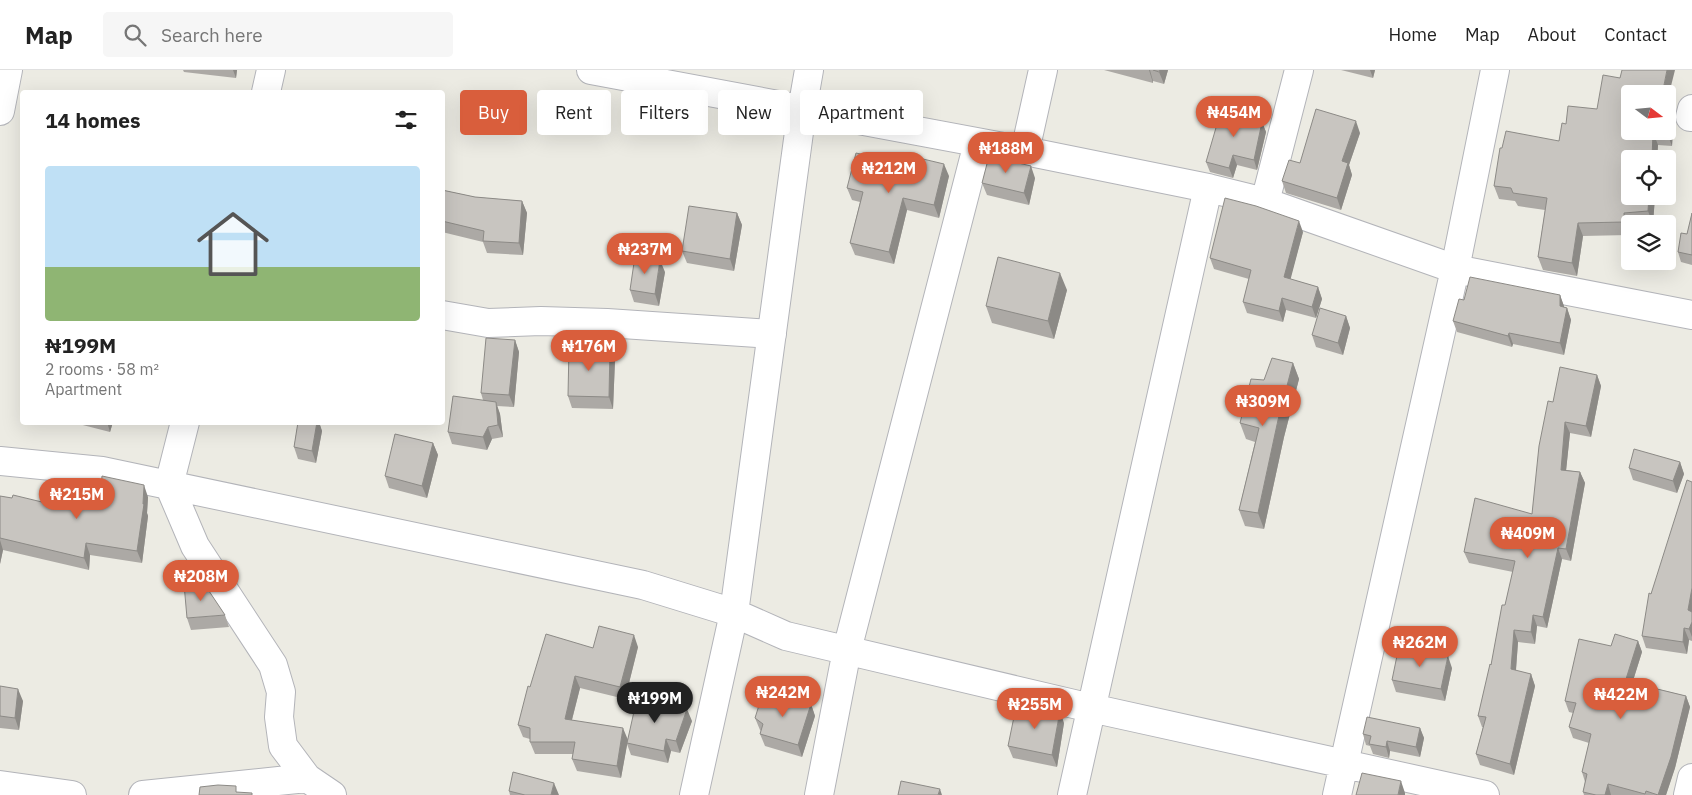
<!DOCTYPE html>
<html lang="en">
<head>
<meta charset="utf-8">
<style>
  body { margin:0; font-family:"IBM Plex Sans",sans-serif; background:#f6f6f6; color:#222; height:100vh; display:flex; flex-direction:column; font-size:19px; white-space:nowrap }
  * { box-sizing:border-box; margin:0 }
  p { font-size:16px; color:#767676 }
  .icon { flex:none; width:28px; height:28px; fill:none; stroke:currentColor; stroke-width:2; stroke-linecap:round; stroke-linejoin:round }
  .map { position:relative; flex:1; overflow:hidden }
  .side { position:absolute; left:20px; top:20px; width:425px; height:335px; display:flex; flex-direction:column; background:#fff; border-radius:5px; box-shadow:0 5px 20px #0002 }
  .side>* { flex:none }
  .top-card { position:absolute; left:460px; top:20px; width:475px; height:45px; display:flex; gap:10px }
  .needle { width:32px; rotate:106deg }
  .buttons { position:absolute; left:1621px; top:15px; display:grid; gap:10px }
  .buttons a { display:grid; place-items:center; width:55px; height:55px; border-radius:5px; background:#fff; box-shadow:0 5px 20px #0002; font-size:25px }
  .price { position:absolute; translate:-50% -42px; padding:0 11px; border-radius:18px; background:#d95e3c; color:#fff; font-size:16px; line-height:32px; filter:drop-shadow(0 1px 2px #0008) }
  .price::after { content:''; position:absolute; left:50%; top:30px; width:15px; height:11px; margin-left:-8px; background:inherit; clip-path:polygon(0 0,100% 0,50% 100%) }
  .price.current { background:#222; color:#fff }
  ul { padding:0; list-style:none }
  li { display:grid; align-content:center; gap:10px; height:265px; padding:0 25px }
  li span { display:grid; place-items:center; height:155px; border-radius:5px; color:#555 }
  li>.icon { margin-inline-start:auto }
  span .icon { width:90px; height:90px; fill:#fffc; stroke-width:1 }
  li b { font-size:21px }
  h2 { display:flex; justify-content:space-between; align-items:center; height:60px; padding:0 25px; font-size:21px }
  .pill { padding:0 18px; border-radius:5px; background:#fff; box-shadow:0 5px 20px #0002; font-size:18px; line-height:45px }
  .pill.current { background:#d95e3c; color:#fff }
  header { display:flex; align-items:center; gap:30px; box-sizing:border-box; height:70px; padding:0 25px; background:#fff; border-bottom:1px solid #e0e0e0 }
  header strong { font-size:24px }
  nav { display:flex; gap:28px; margin-inline-start:auto; font-size:18px }
  .search { width:350px; height:45px; background:#f6f6f6; display:flex; align-items:center; gap:12px; box-sizing:border-box; padding:0 18px; border-radius:5px; color:#767676; font-size:19px }
  .map>svg:first-child { display:block }
  .lines { fill:none; stroke-linecap:round; stroke-linejoin:round }
  .minor-casing { stroke:#b3b4b9; stroke-width:30 }
  .minor { stroke:#fff; stroke-width:28 }
  .wall { fill:#aca9a5 }
  .shaded-wall { fill:#8c8a86 }
  .building { fill:#c8c5c0; stroke:#8c8a86 }
</style>
</head>
<body>
<header>
<strong>Map</strong>
<div class="search"><svg class="icon" aria-label="search" viewBox="0 0 24 24"><circle cx="10" cy="10" r="6"/><path d="M15 15l6 6"/></svg>Search here</div>
<nav><a>Home</a><a>Map</a><a>About</a><a>Contact</a></nav>
</header>
<div class="map">
<svg width="1692" height="725" viewBox="0 0 1692 725">
  <rect width="100%" height="100%" fill="#ecebe3"/>
  <g class="lines">
    <g class="minor-casing">
      <path id="minor" d="M591,0L1025,81L1208,118L1265,132L1455,199L1692,245
        M266,22L271,0
        M0,41L8,0
        M1690,47L1692,39
        M1025,81L1043,0
        M1265,132L1299,0
        M442,245L488,253L541,251L607,253L772,264
        M185,352L169,415L195,476L273,595L281,622L279,647L283,676L307,708L332,725
        M0,391L102,401L643,515L734,543L786,566L1091,638L1485,725
        M0,715L72,725
        M143,725L307,708
        M694,725L734,543L802,40L809,0
        M819,725L847,580L978,73
        M1072,725L1208,118
        M1337,725L1455,199L1495,0
        M1688,725L1692,708"/>
    </g>
    <use href="#minor" class="minor"/>
  </g>
  <path class="wall" d="M183,0H237L236,8L184,2Z
    M1104,0H1168L1164,14L1153,11V13Z
    M1341,0H1375L1373,8Z
    M1671,16L1675,28L1672,76L1658,75L1657,89H1630L1655,126L1653,154H1630L1628,165L1583,166L1577,206L1543,200L1538,187L1545,140L1518,136L1515,131L1499,129L1494,116L1502,78L1559,71L1566,54L1597,39Z
    M1262,52L1266,62L1257,100L1237,95L1233,108L1210,102L1206,92Z
    M1360,63L1349,95L1352,105L1341,140L1286,123L1282,111L1300,93Z
    M949,106L939,148L907,140L894,194L855,185L850,173L860,132L852,130L847,118Z
    M1035,108L1029,135L987,125L982,113Z
    M442,120L475,127L522,131L527,143L523,185L487,183L483,172L442,162Z
    M737,143L742,155L734,201L687,193L682,181Z
    M1692,143V195L1681,192L1678,182L1687,164Z
    M1303,162L1290,209L1318,217L1322,229L1316,248L1286,240L1283,252L1247,243L1243,232L1249,209L1214,199L1210,188Z
    M665,202L659,236L634,232L630,220Z
    M1067,220L1054,269L992,253L986,236Z
    M1560,225L1564,237L1567,238L1571,250L1564,285L1513,274L1512,277L1457,262L1453,251L1464,230Z
    M1346,246L1350,258L1343,285L1316,277L1312,265Z
    M515,270L519,282L514,337L497,336L500,344L503,367L492,369L487,380L452,374L448,362L483,330L481,323Z
    M615,290L613,339L572,338L568,326Z
    M1293,293L1299,309L1284,367L1264,459L1245,456L1239,440L1255,372L1246,369L1240,353L1264,310Z
    M1597,305L1601,316L1591,367L1570,363L1566,400L1580,402L1585,413L1571,491L1562,489L1547,558L1537,556L1535,574L1518,572L1516,601L1531,604L1535,616L1514,705L1480,695L1476,684L1483,657H1482L1478,646L1491,595L1513,502L1469,493L1464,482L1532,444L1553,332Z
    M71,352H113L110,362Z
    M298,352H319L322,361L316,393L298,389L294,377Z
    M433,373L438,385L427,428L389,418L385,406Z
    M1680,392L1684,404L1677,423L1633,410L1629,398Z
    M1692,412V571L1689,570L1687,584L1646,578L1642,566L1651,524Z
    M0,426L75,440L100,428L148,427L147,443L148,446L142,493L90,485L89,500L3,480L0,494Z
    M225,545L229,557L191,560L187,548Z
    M1638,571L1642,582L1633,611L1654,617V618L1686,626L1690,637L1675,698L1666,725H1584L1583,722L1585,712L1582,702L1589,673L1573,668L1569,657L1573,643L1569,642L1565,631L1611,576Z
    M638,577L625,629L580,618L572,650L627,669L692,651L680,683L671,681L668,693L631,685L627,674L621,708L577,701L572,689L573,684H535L530,672V669L523,667L518,655L530,617L593,578Z
    M1452,598L1445,631L1396,622L1392,610Z
    M0,616L23,631L19,660L0,658Z
    M811,634L815,646L802,687L765,676L760,664L761,661L760,660L755,648Z
    M1064,653L1057,697L1013,688L1008,676Z
    M1420,658L1424,668L1420,687L1390,681L1389,688L1373,684L1370,676L1366,675L1363,664Z
    M509,721L559,725H510Z"/>
  <path class="shaded-wall" d="M233,0H237L236,8Z
    M1149,0H1150L1153,11V13Z
    M1160,0H1168L1164,14L1159,2Z
    M1370,0H1375L1373,8Z
    M1667,0H1675L1671,16L1675,28L1672,76L1667,63L1664,15Z
    M1356,51L1360,63L1349,95L1352,105L1341,140L1337,128L1342,91Z
    M1262,52L1266,62L1257,100L1254,90Z
    M1653,62L1658,75L1657,89H1652Z
    M1233,85L1237,95L1233,108L1229,98Z
    M944,94L949,106L939,148L934,135Z
    M1031,96L1035,108L1029,135L1024,123Z
    M1649,126H1655L1653,154L1648,141Z
    M903,128L907,140L894,194L889,182Z
    M522,131L527,143L523,185L519,173Z
    M737,143L742,155L734,201L730,189Z
    M1624,143L1629,157L1628,165L1624,152Z
    M1299,151L1303,162L1288,219L1284,207Z
    M1578,153L1583,166L1577,206L1572,193Z
    M660,190L665,202L659,236L655,224Z
    M1060,203L1067,220L1054,269L1048,251Z
    M1318,217L1322,229L1316,248L1312,237Z
    M1560,225L1564,236V247L1560,236Z
    M1282,228L1286,240L1283,252L1279,241Z
    M1567,238L1571,250L1564,285L1560,273Z
    M1346,246L1350,258L1343,285L1338,273Z
    M1509,263L1513,274L1512,277L1508,266Z
    M515,270L519,282L514,337L509,325Z
    M610,278L615,290L613,339L609,327Z
    M1293,293L1299,309L1284,367L1264,459L1258,443L1278,350Z
    M1597,305L1601,316L1591,367L1586,356Z
    M496,332L500,344L503,367L498,355Z
    M107,352H113L110,362Z
    M317,352H319L322,361L316,393L312,381Z
    M1565,352L1570,363L1565,411L1561,400Z
    M488,357L492,369L487,380L483,367Z
    M433,373L438,385L427,428L422,416Z
    M1680,392L1684,404L1677,423L1673,411Z
    M1580,402L1585,413L1571,491L1566,479Z
    M144,415L148,427L147,443L148,446L142,493L137,481L143,434Z
    M0,470L3,480L0,494Z
    M86,473L90,485L89,500L84,488Z
    M1558,478L1562,489L1547,558L1543,547Z
    M1692,518V551L1688,540Z
    M1533,545L1537,556L1535,574L1531,562Z
    M1692,552V567L1689,559Z
    M1684,558L1689,570L1687,584L1683,572Z
    M1514,560L1518,572L1515,611L1511,599Z
    M634,565L638,577L625,629L620,617Z
    M1638,571L1642,582L1630,620L1626,609Z
    M1448,586L1452,598L1445,631L1441,619Z
    M1531,604L1535,616L1514,705L1510,694Z
    M575,606L580,618L569,661L565,649Z
    M18,619L23,631L19,660L15,648Z
    M1686,626L1690,637L1675,698L1666,725H1658Z
    M811,634L815,646L802,687L798,675Z
    M687,639L692,651L680,683L676,671Z
    M1060,641L1064,653L1057,697L1052,685Z
    M623,658L628,670L621,708L617,696Z
    M1420,658L1424,668L1420,687L1416,677Z
    M666,669L671,681L668,693L664,681Z
    M1387,671L1390,681L1389,688L1386,677Z
    M1401,711L1405,723V725H1398Z
    M554,713L559,725H551Z
    M1608,714L1611,725H1605Z
    M940,719L942,725H938Z"/>
  <path class="building" d="M1153,0H1160L1159,2Z
    M1622,0H1667L1664,15H1671L1668,59V24H1630V61H1667V63L1653,62L1652,89H1630V126H1649L1648,141L1624,143V152L1578,153L1572,193L1538,187L1547,128L1513,123L1511,118L1494,116L1500,78H1502L1506,61L1559,71L1562,53L1566,54L1568,36L1597,39L1603,5L1620,8Z
    M1222,37L1237,41L1262,52L1254,90L1233,85L1229,98L1206,92Z
    M1316,39L1356,51L1342,91L1348,93L1337,128L1282,111L1289,90L1300,93Z
    M856,83L900,93L902,84L944,94L934,135L903,128L889,182L850,173L863,122L847,118Z
    M989,86L1031,96L1024,123L982,113Z
    M442,120L475,127L522,131L519,173L483,171L484,161L442,151Z
    M1225,128L1256,136L1299,151L1284,207L1318,217L1312,237L1282,228L1279,241L1243,232L1251,200L1210,188Z
    M689,136L737,143L730,189L682,181Z
    M1692,143V185L1678,182L1681,163L1687,164Z
    M635,186L660,190L655,224L630,220Z
    M998,187L1060,203L1048,251L986,236Z
    M1470,207L1560,225V236L1567,238L1560,273L1509,263L1508,266L1453,251L1459,229L1464,230Z
    M1320,238L1346,246L1338,273L1312,265Z
    M486,268L515,270L509,325L481,323Z
    M569,277L610,278L609,327L568,326Z
    M1272,288L1293,293L1278,350L1258,443L1239,440L1259,358L1240,353L1251,309L1264,310Z
    M1560,297L1597,305L1586,356L1565,352L1561,400L1580,402L1566,479L1558,478L1543,547L1533,545L1531,562L1514,560L1511,599L1531,604L1510,694L1476,684L1486,647L1478,646L1490,594L1491,595L1502,535H1505L1515,491L1464,482L1475,428L1532,444L1539,376L1548,331L1553,332Z
    M453,326L496,332L498,355L488,357L483,367L448,362Z
    M298,352H317L312,381L294,377Z
    M395,364L433,373L422,416L385,406Z
    M1634,379L1680,392L1673,411L1629,398Z
    M102,406L144,415L143,434H144L137,481L86,473L84,488L0,468V426L12,428L13,425L75,440L77,426L100,428Z
    M1687,410L1692,412V518L1688,540L1692,542V552L1689,559L1684,558L1683,572L1642,566L1649,523L1651,524Z
    M184,514L205,515L225,545L187,548Z
    M599,556L634,565L620,617L575,606L565,649L623,658L617,696L572,689L575,672H530V658L518,655L528,616L530,617L546,564L593,578Z
    M1615,564L1638,571L1626,609L1654,617L1653,618L1686,626L1671,687L1658,725L1646,721L1645,724L1608,714L1605,725H1596L1583,722L1587,704L1582,702L1591,664L1569,657L1576,633L1565,631L1579,569L1611,576Z
    M1399,576L1448,586L1441,619L1392,610Z
    M0,616L18,619L15,648L0,646Z
    M776,620L811,634L798,675L760,664L763,654L755,648L761,629L773,632Z
    M637,628L687,639L676,671L666,669L664,681L627,673Z
    M1016,637L1040,641L1045,637L1060,641L1052,685L1008,676Z
    M1367,647L1420,658L1416,677L1387,671L1386,677L1369,674L1371,666L1363,664Z
    M513,702L554,713L551,725H525L509,721Z
    M1362,703L1401,711L1398,725H1356Z
    M901,711L940,719L938,725H898Z
    M218,715L236,716V722L252,723V725H199L200,717Z"/>
</svg>
<div class="buttons">
<a><svg class="needle" viewBox="-14 -14 28 28"><path d="M0-13l5 13h-10z" fill="#e53935"/><path d="M0 13l5-13h-10z" fill="#767676"/></svg></a>
<a><svg class="icon" aria-label="locate" viewBox="0 0 24 24"><circle cx="12" cy="12" r="6"/><path d="M12 2v4M12 18v4M2 12h4M18 12h4"/></svg></a>
<a><svg class="icon" aria-label="layers" viewBox="0 0 24 24"><path d="M12 4l9 5-9 5-9-5zM3 14l9 5 9-5"/></svg></a>
</div>
<b class="price" style="left:1234px;top:68px">₦454M</b>
<b class="price" style="left:1006px;top:104px">₦188M</b>
<b class="price" style="left:889px;top:124px">₦212M</b>
<b class="price" style="left:645px;top:205px">₦237M</b>
<b class="price" style="left:589px;top:302px">₦176M</b>
<b class="price" style="left:1263px;top:357px">₦309M</b>
<b class="price" style="left:77px;top:450px">₦215M</b>
<b class="price" style="left:1528px;top:489px">₦409M</b>
<b class="price" style="left:201px;top:532px">₦208M</b>
<b class="price" style="left:1420px;top:598px">₦262M</b>
<b class="price" style="left:783px;top:648px">₦242M</b>
<b class="price" style="left:1621px;top:650px">₦422M</b>
<b class="price current" style="left:655px;top:654px">₦199M</b>
<b class="price" style="left:1035px;top:660px">₦255M</b>
<div class="top-card">
<a class="pill current">Buy</a>
<a class="pill">Rent</a>
<a class="pill">Filters</a>
<a class="pill">New</a>
<a class="pill">Apartment</a>
</div>
<section class="side">
<h2>14 homes<svg class="icon" aria-label="filters" viewBox="0 0 24 24"><path d="M4 7h16M4 17h16"/><circle cx="9" cy="7" r="2"/><circle cx="15" cy="17" r="2"/></svg></h2>
<ul>
<li><span style="background:linear-gradient(#bfe0f5 65%,#8fb573 0)"><svg class="icon" aria-label="home" viewBox="0 0 24 24"><path d="M3 11l9-7 9 7M6 9v11h12V9"/></svg></span><div><b>₦199M</b><p>2 rooms · 58 m²</p><p>Apartment</p></div></li>
</ul>
</section>
</div>
</body>
</html>
